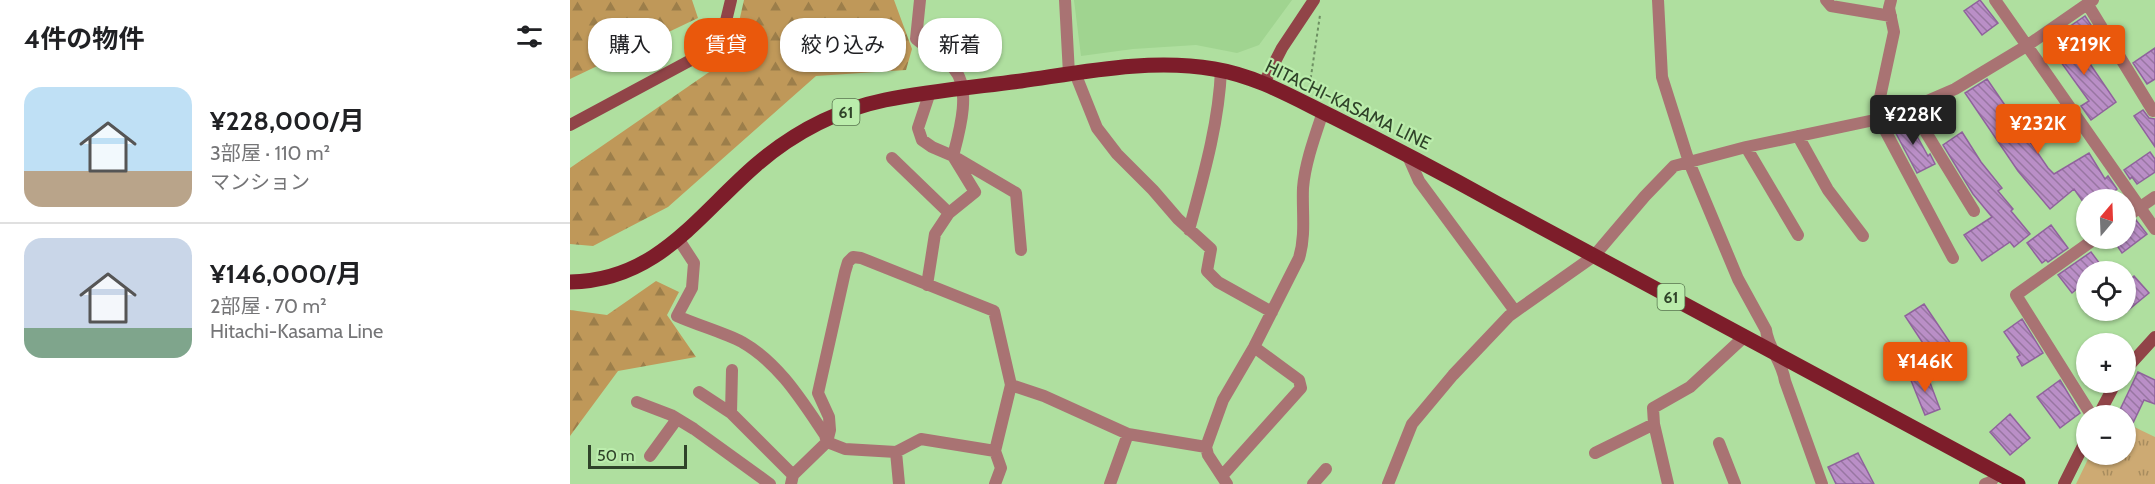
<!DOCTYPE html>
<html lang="ja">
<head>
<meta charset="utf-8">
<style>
  body { margin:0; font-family:Cabin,"Noto Sans JP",sans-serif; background:#f6f6f6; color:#202124; height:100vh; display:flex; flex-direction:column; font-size:22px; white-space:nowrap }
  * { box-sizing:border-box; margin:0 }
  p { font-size:20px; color:#757577 }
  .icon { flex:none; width:33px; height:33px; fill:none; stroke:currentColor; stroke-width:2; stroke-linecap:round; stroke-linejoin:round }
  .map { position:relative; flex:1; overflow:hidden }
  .drawer { display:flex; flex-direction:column; background:#fff; width:570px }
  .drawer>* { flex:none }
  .banner { position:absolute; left:18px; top:18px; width:570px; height:54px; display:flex; gap:12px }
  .needle { width:39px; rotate:19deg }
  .fabs { position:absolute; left:1506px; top:189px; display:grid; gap:12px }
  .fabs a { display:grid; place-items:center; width:60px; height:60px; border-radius:50%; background:#fff; box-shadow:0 2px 4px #0004; font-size:30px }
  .scale { position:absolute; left:18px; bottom:15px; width:99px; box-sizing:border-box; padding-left:6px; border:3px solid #2f4329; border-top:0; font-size:16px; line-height:21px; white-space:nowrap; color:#2f4329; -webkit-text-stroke:4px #bbedac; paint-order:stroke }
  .price { position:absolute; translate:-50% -51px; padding:0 14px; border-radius:6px; background:#ea580c; color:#fff; font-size:20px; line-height:39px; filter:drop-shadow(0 2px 3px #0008) }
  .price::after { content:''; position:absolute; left:50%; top:36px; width:18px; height:14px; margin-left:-9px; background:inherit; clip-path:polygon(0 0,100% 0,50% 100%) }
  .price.active { background:#222; color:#fff }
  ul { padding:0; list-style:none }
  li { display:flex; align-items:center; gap:18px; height:150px; padding:0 24px }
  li+li { border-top:2px solid #e0e0e0 }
  li span { display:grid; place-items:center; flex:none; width:168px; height:120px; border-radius:18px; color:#555 }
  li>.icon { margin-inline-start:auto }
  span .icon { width:72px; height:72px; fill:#fffc; stroke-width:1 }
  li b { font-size:26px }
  h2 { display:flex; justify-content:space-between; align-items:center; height:72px; padding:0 24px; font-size:26px }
  .tag { padding:0 21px; border-radius:24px; background:#fff; box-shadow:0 2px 4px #0004; font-size:21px; line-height:54px }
  .tag.active { background:#ea580c; color:#fff }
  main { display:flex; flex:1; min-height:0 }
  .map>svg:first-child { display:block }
  .built { fill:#a0d490 }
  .forest { fill:url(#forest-firs) }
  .park { fill:url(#park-tufts) }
  .building { fill:url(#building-back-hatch); stroke:#8f629c; stroke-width:1.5 }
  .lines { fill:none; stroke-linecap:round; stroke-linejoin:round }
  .path { stroke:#6e9063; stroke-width:2; stroke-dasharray:3 3; stroke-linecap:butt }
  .street { stroke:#a97373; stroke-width:12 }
  .secondary { stroke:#914448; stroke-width:12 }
  .primary { stroke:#7d1d2a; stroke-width:15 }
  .labels { text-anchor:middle; stroke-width:4.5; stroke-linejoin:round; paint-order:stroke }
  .shield { fill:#bbedac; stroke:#597650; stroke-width:1.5 }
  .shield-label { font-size:16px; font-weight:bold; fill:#2f4329 }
  .street-label { font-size:18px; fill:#2f4329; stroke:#bbedac }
</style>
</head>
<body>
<main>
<section class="drawer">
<h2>4件の物件<svg class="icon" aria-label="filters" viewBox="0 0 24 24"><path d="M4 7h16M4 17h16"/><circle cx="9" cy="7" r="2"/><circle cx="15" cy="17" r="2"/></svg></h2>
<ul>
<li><span style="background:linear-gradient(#bfe0f5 70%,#b9a48a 0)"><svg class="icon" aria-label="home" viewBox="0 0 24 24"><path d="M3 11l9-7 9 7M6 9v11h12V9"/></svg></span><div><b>¥228,000/月</b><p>3部屋 · 110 m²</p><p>マンション</p></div></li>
<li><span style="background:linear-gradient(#c9d6e8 75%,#7fa58c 0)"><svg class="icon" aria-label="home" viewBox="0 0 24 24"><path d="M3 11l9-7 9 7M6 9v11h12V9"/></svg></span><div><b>¥146,000/月</b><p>2部屋 · 70 m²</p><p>Hitachi-Kasama Line</p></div></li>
</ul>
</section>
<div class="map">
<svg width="1585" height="484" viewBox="0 0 1585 484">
  <defs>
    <pattern id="forest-firs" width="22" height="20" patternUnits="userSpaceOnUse" patternTransform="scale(1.5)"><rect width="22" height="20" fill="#bf9859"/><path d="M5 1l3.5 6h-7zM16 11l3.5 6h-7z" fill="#9c7e4a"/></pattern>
    <pattern id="park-tufts" width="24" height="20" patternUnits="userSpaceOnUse" patternTransform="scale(1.5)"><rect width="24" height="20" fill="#cdaa73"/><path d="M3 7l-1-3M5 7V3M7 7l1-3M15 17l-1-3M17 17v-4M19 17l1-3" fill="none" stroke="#a78c5e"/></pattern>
    <pattern id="building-back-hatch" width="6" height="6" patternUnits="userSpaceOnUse" patternTransform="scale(1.5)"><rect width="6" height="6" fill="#ba8fc7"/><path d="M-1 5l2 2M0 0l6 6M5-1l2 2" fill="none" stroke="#9876a2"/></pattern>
  </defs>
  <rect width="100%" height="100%" fill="#afdf9f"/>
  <path class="built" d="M504,0H722L689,45L667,53L626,45L563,49L511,56Z"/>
  <path class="forest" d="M0,0H122L128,18L0,79Z
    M174,0H324L342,49L336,70L246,76L98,207L23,246L0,244V168L161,57Z
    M86,281L109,292L97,315L126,357L48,371L0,436V310L37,315Z"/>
  <path class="park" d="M1556,423L1585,437V484H1506L1520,455L1556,454Z"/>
  <path class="building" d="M1410,0L1428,23L1412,35L1394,11Z
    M1515,16L1521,25L1505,36L1499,27Z
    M1499,33L1546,102L1521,120L1511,106L1519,101L1480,47Z
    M1585,48V79L1577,84L1563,63Z
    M1417,79L1478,168L1484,174L1519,153L1535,179L1538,176L1547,189L1533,200H1516V206L1504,189L1480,209L1448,171L1395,93Z
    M1573,110L1579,118L1585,119V147L1564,116Z
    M1337,118L1358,156L1360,154L1365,164L1347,173L1321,124Z
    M1392,132L1411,162L1432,188L1428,191L1443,209L1441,211L1460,234L1444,247L1440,242L1412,261L1394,235L1422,217L1403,194L1373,145Z
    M1580,152L1585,159V172L1567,184L1562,177L1560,179L1554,170Z
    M1566,220L1577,234L1552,253L1542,238H1556V228Z
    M1481,225L1498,248L1478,262L1476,260L1472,263L1457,243Z
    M1521,252L1536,272H1516V281L1502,293L1488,275Z
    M1564,276L1579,293L1556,312V283Z
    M1354,304L1381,344L1362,357L1335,316Z
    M1452,319L1473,353L1452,366L1447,357L1450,355L1434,332Z
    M1356,372L1370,409L1355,415L1340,378Z
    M1568,372L1585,380V404L1574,400L1563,423L1556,420V416H1547Z
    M1490,380L1510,413L1490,428L1467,397Z
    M1440,414L1460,438L1440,455L1420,432Z
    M1288,453L1304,484H1266L1258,467Z"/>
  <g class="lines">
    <path class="path" d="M739,90L750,15"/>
    <path class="street" d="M350,0L346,39C358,49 374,57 384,69C402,89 389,133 383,156L446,193L451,250
      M495,0L499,74
      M1088,0L1092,77L1119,162L1168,279L1196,330C1198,348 1212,361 1215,381L1252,484
      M1256,0L1261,6L1321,16
      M1321,0L1319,8L1324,32L1309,102V119L1383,258
      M1425,0L1585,229
      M1518,5L1583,111
      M505,73L527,128L547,154L583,190L608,219L641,249L637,271L648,282L702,312
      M1341,108L1404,211
      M1228,136L1258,190L1293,236
      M1176,147L1228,235
      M837,154L849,181L945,311
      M322,158L379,213
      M1556,217L1585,197
      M619,230C633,178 649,123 651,70
      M109,240L124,263L122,288L107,316C127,325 155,333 172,342C209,363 232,401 255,435L257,442L275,449L326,452L351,439L425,451L441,385
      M357,285L365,234L379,213L405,192L383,156L362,147L352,140L348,128L360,92
      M129,392L161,413L223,475
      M67,402L101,415L124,429L200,484
      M161,413L162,370
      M1522,416L1446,295L1526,238
      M1149,443L1165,484
      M425,451L431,468L425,484
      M326,452L329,484
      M1025,453L1084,424
      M80,456L107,419
      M652,476L731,388L729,380L684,347
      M221,484L223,475L257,442L260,430L259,417L248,393L275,272L278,262L283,257L291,258L424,311L441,385L474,396L558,434L636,447
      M540,484L558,434
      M657,484L638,455L636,447L653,400L684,347L729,258C736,235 732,212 733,188C735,163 745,136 753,112
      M743,484L756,469
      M818,484L842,424L883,375L939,316L1024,256L1075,196L1104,166L1176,147L1309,119L1341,108L1385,89L1458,45L1523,0
      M1098,484L1084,424L1083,408L1120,387L1174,337
      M1415,484L1421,482L1427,473"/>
    <path class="secondary" d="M694,83L712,48L744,0
      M0,125L121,60L141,45L150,34L156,21L161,0
      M1556,369L1585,337
      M1528,416L1546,382
      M1494,484L1516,440"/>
    <path class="primary" d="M0,282C87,281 127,216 186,165C223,133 267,110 315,100C360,91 405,87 451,81C514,72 581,58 644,69C687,76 724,98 763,117C819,145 874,174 928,204C1101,298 1274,392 1448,484"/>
  </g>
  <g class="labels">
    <g class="shield">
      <rect x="262.5" y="99" width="27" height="26" rx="4.5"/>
      <rect x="1087.5" y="284" width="27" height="26" rx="4.5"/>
    </g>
    <g class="shield-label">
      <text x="276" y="118">61</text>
      <text x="1101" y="303">61</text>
    </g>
    <g class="street-label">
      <text transform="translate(778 105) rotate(26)" y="6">HITACHI-KASAMA LINE</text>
    </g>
  </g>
</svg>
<div class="fabs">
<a><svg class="needle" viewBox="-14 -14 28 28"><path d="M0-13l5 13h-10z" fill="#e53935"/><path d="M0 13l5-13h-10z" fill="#757577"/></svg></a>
<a><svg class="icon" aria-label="locate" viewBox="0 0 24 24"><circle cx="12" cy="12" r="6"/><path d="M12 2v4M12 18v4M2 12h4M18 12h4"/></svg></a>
<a>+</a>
<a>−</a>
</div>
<div class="scale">50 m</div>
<b class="price" style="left:1514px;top:76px">¥219K</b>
<b class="price active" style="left:1343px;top:146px">¥228K</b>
<b class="price" style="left:1468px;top:155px">¥232K</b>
<b class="price" style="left:1355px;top:393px">¥146K</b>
<div class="banner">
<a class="tag">購入</a>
<a class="tag active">賃貸</a>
<a class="tag">絞り込み</a>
<a class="tag">新着</a>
</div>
</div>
</main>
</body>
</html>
